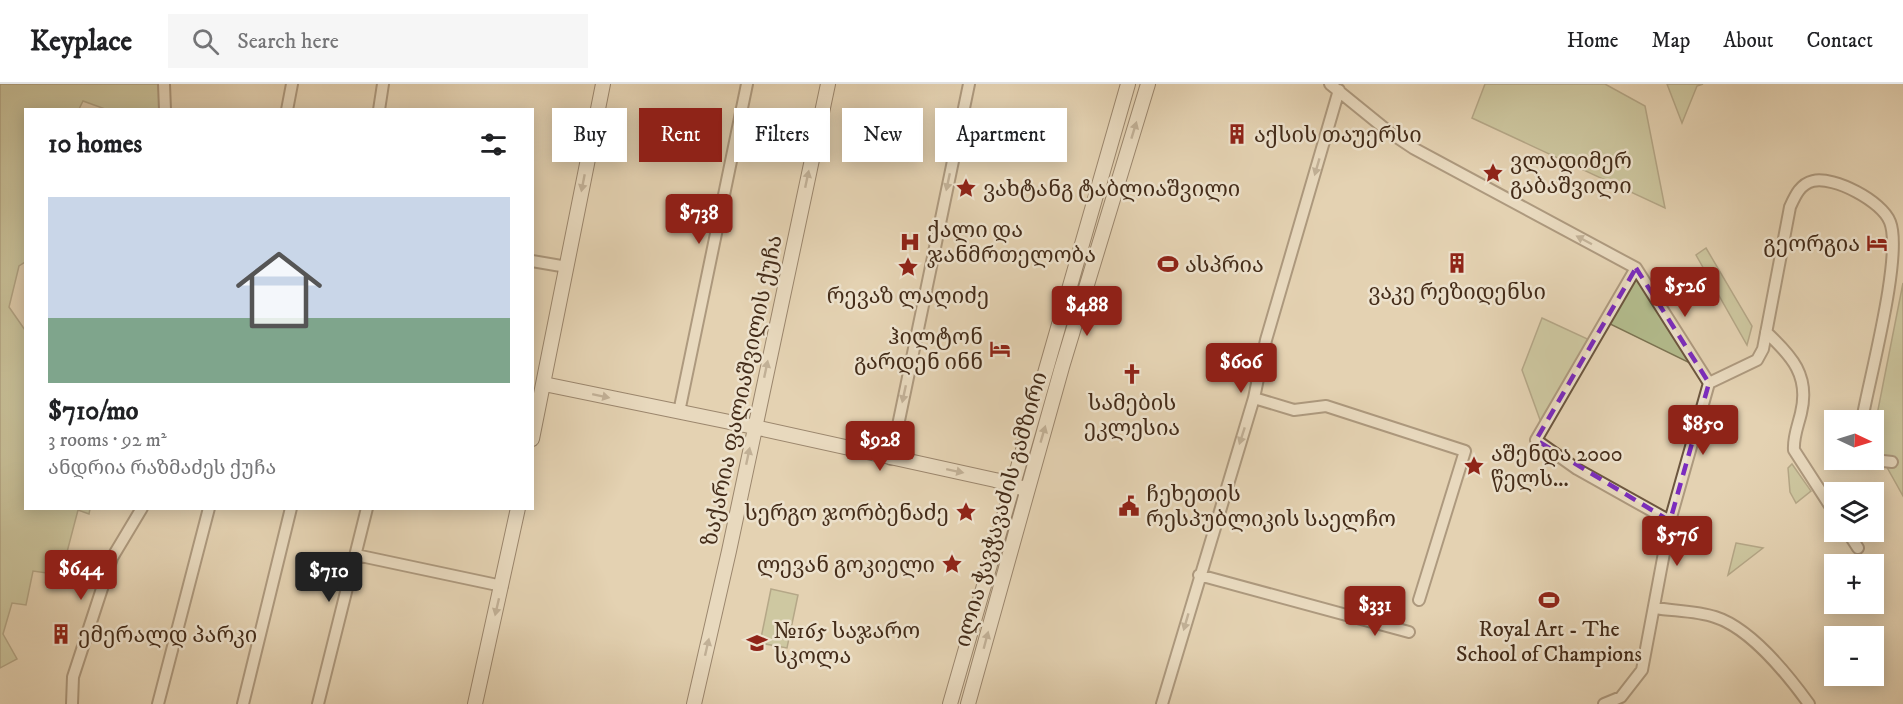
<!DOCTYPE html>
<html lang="en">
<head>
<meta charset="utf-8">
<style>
  body { margin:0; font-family:"IM FELL DW Pica","Noto Serif Georgian",serif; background:#f6f6f6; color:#202124; height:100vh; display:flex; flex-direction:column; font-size:22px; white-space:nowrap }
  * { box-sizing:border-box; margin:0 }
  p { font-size:20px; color:#757577 }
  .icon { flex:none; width:33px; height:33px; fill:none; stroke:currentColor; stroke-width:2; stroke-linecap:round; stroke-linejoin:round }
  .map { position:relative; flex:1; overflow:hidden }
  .drawer { position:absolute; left:24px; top:24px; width:510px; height:402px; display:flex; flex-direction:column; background:#fff; border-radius:0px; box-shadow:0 3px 15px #0003 }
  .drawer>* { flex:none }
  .banner { position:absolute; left:552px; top:24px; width:570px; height:54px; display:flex; gap:12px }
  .needle { width:39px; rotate:94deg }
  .tools { position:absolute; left:1824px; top:326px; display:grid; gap:12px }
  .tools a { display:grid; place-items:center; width:60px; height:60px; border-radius:0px; background:#fff; box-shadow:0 3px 15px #0003; font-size:30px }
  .price { position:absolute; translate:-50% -51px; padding:0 14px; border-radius:6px; background:#8f2418; color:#fff; font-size:20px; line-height:39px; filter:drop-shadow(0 2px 3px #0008) }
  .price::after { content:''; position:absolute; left:50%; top:36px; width:18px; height:14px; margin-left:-9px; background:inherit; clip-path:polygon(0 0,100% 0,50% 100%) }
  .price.on { background:#222; color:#fff }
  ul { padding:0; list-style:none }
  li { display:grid; align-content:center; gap:12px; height:318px; padding:0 24px }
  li+li { border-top:2px solid #e0e0e0 }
  li span { display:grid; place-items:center; height:186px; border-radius:0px; color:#555 }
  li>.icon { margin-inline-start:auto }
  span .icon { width:108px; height:108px; fill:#fffc; stroke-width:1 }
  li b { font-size:26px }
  h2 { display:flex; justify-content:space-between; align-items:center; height:72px; padding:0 24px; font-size:26px }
  .chip { padding:0 21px; border-radius:0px; background:#fff; box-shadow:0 3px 15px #0003; font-size:21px; line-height:54px }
  .chip.on { background:#8f2418; color:#fff }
  header { display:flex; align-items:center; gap:36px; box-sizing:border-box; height:84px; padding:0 30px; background:#fff; border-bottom:2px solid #e0e0e0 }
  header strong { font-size:28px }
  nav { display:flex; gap:33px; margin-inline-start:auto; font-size:21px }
  .search { width:420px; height:54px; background:#f6f6f6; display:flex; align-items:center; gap:15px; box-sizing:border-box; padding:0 21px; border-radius:0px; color:#757577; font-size:22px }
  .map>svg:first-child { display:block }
  .green { fill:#b3bc8d; stroke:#7c7453; stroke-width:1.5 }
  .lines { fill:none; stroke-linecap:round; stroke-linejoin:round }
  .street-casing { stroke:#6c563f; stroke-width:14 }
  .secondary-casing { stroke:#442c19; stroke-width:16 }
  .street { stroke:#ede2cd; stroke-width:10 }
  .secondary { stroke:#ede2cd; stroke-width:14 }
  .oneway { fill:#988773 }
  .marked { fill:none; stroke:#7b2cbf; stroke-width:4.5; stroke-dasharray:12 8; stroke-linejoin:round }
  .labels { text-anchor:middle; stroke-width:5; stroke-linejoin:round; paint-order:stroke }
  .poi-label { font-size:22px; fill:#442c19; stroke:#ede2cd; text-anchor:start }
  .street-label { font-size:22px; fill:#442c19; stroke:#ede2cd }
</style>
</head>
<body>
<header>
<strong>Keyplace</strong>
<div class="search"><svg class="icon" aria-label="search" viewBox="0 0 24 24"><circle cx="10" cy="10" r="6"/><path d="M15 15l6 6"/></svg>Search here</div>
<nav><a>Home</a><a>Map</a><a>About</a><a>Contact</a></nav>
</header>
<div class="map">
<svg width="1903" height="620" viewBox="0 0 1903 620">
  <rect width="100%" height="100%" fill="#e4d2b2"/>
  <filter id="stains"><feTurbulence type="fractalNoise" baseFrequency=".00333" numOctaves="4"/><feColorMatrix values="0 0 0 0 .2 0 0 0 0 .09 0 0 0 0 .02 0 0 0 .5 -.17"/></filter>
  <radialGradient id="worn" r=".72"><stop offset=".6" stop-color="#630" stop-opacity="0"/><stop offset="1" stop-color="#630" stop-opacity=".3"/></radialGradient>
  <path class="green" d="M0,0H158L160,25H105L83,17L79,25L26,26L25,178L19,182L9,223L25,246L26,424L90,425L89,430L78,426L61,491L33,487L26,521L12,519L3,550L17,575L0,584Z
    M1485,0H1605L1645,22L1665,124L1472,34Z
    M1667,0H1703L1697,2L1682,39Z
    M1706,164L1752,242L1747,261L1696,171Z
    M1636,184L1700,284L1606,238Z
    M1903,199V412L1874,360V346Z
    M1542,234L1594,258L1543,344L1522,286Z
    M1792,380L1811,407L1796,419L1790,408L1788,384Z
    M1736,459L1763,464L1728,491Z
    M771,505L798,511L787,564L760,559Z"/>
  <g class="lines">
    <g class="street-casing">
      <path id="street" d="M164,0L165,26
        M1330,0L1389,48L1413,64L1636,184L1709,299L1670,437L1642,586L1621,613L1604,620
        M287,26L292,0
        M379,26L383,0
        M532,177L567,183
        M1636,184L1536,356L1577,385L1670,437
        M1766,248C1792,272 1810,292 1801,329C1798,342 1793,353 1794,366L1834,428
        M1709,299L1757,276L1763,265L1790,123C1795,112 1800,100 1813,97C1834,92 1882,117 1890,138C1903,171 1869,296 1862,336
        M1254,314L1294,326L1326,322L1465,367L1419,516
        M679,328L747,0
        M891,375L969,0
        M1865,375L1892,378
        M1847,447L1858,464
        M356,471L502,502
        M1199,491L1409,548
        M1655,524C1674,527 1697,527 1715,533C1750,544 1788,591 1809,620
        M72,620L73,593L112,474L142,424
        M158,620L209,424
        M243,620L291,424
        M318,620L367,424
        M1162,620L1254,314L1266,256L1339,6"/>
    </g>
    <g class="secondary-casing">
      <path id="secondary" d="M544,300L754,343L995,396L1022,404
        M532,355L603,0
        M475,620L518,424
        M694,620L729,467L828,0
        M950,620L1128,0
        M968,620L1062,283L1148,0"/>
    </g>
    <use href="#street" class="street"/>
    <use href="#secondary" class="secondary"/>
  </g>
  <defs><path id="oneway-solid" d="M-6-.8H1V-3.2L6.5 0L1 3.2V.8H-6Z" transform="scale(1.5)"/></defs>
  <g class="oneway">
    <use href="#oneway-solid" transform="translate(1134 46) rotate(-73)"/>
    <use href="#oneway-solid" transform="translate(1317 83) rotate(106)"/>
    <use href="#oneway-solid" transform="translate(807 95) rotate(-78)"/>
    <use href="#oneway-solid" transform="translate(948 98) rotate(102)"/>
    <use href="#oneway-solid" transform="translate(583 99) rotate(101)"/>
    <use href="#oneway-solid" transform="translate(1584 156) rotate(-152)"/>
    <use href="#oneway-solid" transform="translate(766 285) rotate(-78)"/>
    <use href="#oneway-solid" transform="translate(904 310) rotate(102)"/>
    <use href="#oneway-solid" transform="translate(601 312) rotate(12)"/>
    <use href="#oneway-solid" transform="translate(1043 350) rotate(-74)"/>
    <use href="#oneway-solid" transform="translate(1242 352) rotate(108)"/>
    <use href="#oneway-solid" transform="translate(748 372) rotate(-78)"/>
    <use href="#oneway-solid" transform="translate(955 387) rotate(12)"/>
    <use href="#oneway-solid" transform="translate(497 523) rotate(103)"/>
    <use href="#oneway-solid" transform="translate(1186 538) rotate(106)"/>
    <use href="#oneway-solid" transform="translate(986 556) rotate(-75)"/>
    <use href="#oneway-solid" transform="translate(707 563) rotate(-77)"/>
  </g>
  <path d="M0 0H1903V620H0ZM1636,184L1709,299L1670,437L1536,356Z" fill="#e4d2b2" fill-opacity=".55" fill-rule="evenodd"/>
  <path class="marked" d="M1636,184L1709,299L1670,437L1536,356Z"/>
  <defs>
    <g id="building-bare" transform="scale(1.62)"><path d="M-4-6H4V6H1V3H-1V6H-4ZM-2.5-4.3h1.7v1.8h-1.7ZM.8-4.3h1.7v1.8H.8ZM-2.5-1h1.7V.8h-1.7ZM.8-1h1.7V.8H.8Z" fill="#8f2418" stroke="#ede2cd" stroke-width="2.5" paint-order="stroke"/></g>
    <g id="sight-bare" transform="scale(1.62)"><path d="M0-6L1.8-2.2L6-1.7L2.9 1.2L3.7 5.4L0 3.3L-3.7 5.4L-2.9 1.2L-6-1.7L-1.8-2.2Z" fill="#8f2418" stroke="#ede2cd" stroke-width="2.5" paint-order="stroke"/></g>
    <g id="hospital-bare" transform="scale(1.62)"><path d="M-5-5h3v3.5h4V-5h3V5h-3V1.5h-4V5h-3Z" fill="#8f2418" stroke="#ede2cd" stroke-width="2.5" paint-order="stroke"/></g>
    <g id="hotel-bare" transform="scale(1.62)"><path d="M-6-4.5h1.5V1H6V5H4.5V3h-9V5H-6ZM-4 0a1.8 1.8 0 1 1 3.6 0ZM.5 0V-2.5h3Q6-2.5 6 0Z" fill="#8f2418" stroke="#ede2cd" stroke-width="2.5" paint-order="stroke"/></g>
    <g id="stadium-bare" transform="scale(1.62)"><path d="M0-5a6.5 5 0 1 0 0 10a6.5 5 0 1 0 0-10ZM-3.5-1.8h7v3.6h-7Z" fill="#8f2418" stroke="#ede2cd" stroke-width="2.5" paint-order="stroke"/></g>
    <g id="church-bare" transform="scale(1.62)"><path d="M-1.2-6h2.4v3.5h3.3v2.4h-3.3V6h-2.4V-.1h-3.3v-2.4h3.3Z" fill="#8f2418" stroke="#ede2cd" stroke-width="2.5" paint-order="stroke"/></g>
    <g id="civic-bare" transform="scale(1.62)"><path d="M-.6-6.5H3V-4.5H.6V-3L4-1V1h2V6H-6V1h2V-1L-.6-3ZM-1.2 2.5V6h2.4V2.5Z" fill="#8f2418" stroke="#ede2cd" stroke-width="2.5" paint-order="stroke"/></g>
    <g id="school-bare" transform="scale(1.62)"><path d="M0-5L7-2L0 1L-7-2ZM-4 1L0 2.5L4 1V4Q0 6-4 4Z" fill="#8f2418" stroke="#ede2cd" stroke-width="2.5" paint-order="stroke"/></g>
  </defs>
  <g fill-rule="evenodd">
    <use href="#building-bare" x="1237" y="50"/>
    <use href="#sight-bare" x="1493" y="89"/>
    <use href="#sight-bare" x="966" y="104"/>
    <use href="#hospital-bare" x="910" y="158"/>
    <use href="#hotel-bare" x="1877" y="159"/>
    <use href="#building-bare" x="1457" y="179"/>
    <use href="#stadium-bare" x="1168" y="180"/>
    <use href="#sight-bare" x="908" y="183"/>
    <use href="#hotel-bare" x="1000" y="265"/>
    <use href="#church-bare" x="1132" y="290"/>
    <use href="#sight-bare" x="1474" y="382"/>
    <use href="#civic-bare" x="1129" y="422"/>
    <use href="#sight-bare" x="966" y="428"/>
    <use href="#sight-bare" x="952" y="480"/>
    <use href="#stadium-bare" x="1549" y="516"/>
    <use href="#building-bare" x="61" y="550"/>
    <use href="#school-bare" x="757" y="559"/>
  </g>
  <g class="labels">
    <g class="poi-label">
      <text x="1254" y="58">აქსის თაუერსი</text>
      <text x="1510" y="84">ვლადიმერ<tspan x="1510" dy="25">გაბაშვილი</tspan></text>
      <text x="983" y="112">ვახტანგ ტაბლიაშვილი</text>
      <text x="927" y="153">ქალი და<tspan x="927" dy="25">ჯანმრთელობა</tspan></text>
      <text x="1860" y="167" text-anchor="end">გეორგია</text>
      <text x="1185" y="188">ასპრია</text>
      <text x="1457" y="215" text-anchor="middle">ვაკე რეზიდენსი</text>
      <text x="908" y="219" text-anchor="middle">რევაზ ლაღიძე</text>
      <text x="983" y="260" text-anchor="end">ჰილტონ<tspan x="983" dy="25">გარდენ ინნ</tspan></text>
      <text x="1132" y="326" text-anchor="middle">სამების<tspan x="1132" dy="25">ეკლესია</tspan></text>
      <text x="1491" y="377">აშენდა 2000<tspan x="1491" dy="25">წელს...</tspan></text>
      <text x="1146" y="417">ჩეხეთის<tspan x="1146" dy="25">რესპუბლიკის საელჩო</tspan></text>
      <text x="949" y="436" text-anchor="end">სერგო ჯორბენაძე</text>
      <text x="935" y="488" text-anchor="end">ლევან გოკიელი</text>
      <text x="1549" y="552" text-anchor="middle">Royal Art - The<tspan x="1549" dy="25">School of Champions</tspan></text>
      <text x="774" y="554">№165 საჯარო<tspan x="774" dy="25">სკოლა</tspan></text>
      <text x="78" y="558">ემერალდ პარკი</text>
    </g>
    <g class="street-label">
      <text transform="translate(741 306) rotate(-78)" y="8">ზაქარია ფალიაშვილის ქუჩა</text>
      <text transform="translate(1000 425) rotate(-74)" y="8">ილია ჭავჭავაძის გამზირი</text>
    </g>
  </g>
  <rect width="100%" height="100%" filter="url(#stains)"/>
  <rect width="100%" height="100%" fill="url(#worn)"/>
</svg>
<div class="tools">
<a><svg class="needle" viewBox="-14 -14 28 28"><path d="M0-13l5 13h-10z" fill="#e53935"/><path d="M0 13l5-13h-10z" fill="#757577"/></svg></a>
<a><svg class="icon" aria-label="layers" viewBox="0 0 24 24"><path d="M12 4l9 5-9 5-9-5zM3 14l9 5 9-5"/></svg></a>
<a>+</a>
<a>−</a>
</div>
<b class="price" style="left:699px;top:161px">$738</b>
<b class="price" style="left:1685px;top:234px">$526</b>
<b class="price" style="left:1087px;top:253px">$488</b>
<b class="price" style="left:1241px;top:310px">$606</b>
<b class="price" style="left:1703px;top:372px">$850</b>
<b class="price" style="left:880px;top:388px">$928</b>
<b class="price" style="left:1677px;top:483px">$576</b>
<b class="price" style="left:81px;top:517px">$644</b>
<b class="price on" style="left:329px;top:519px">$710</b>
<b class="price" style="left:1375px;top:553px">$331</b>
<div class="banner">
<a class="chip">Buy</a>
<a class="chip on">Rent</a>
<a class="chip">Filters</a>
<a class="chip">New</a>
<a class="chip">Apartment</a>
</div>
<section class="drawer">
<h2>10 homes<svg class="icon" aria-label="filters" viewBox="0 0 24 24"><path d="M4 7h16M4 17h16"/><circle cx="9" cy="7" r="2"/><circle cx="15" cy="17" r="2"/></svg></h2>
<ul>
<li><span style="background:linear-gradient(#c9d6e8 65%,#7fa58c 0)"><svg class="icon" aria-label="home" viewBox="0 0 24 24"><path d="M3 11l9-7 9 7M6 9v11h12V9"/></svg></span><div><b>$710/mo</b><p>3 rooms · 92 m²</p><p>ანდრია რაზმაძეს ქუჩა</p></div></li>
</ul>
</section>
</div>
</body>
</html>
